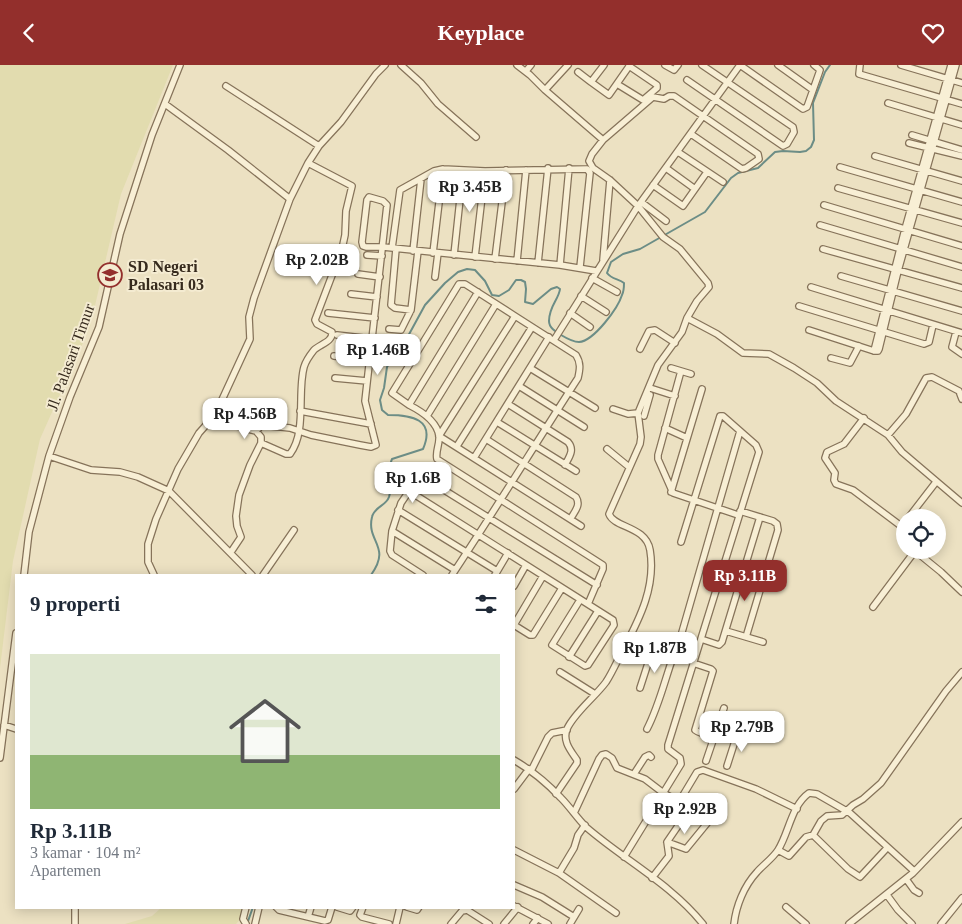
<!DOCTYPE html>
<html lang="id">
<head>
<meta charset="utf-8">
<style>
  body { margin:0; font-family:Georgia,serif; background:#f6f6f7; color:#1f2937; height:100vh; display:flex; flex-direction:column; font-size:19px; white-space:nowrap }
  * { box-sizing:border-box; margin:0 }
  p { font-size:16px; color:#747a83 }
  .icon { flex:none; width:28px; height:28px; fill:none; stroke:currentColor; stroke-width:2; stroke-linecap:round; stroke-linejoin:round }
  .map { position:relative; flex:1; overflow:hidden }
  .sheet { position:absolute; left:15px; top:509px; width:500px; height:335px; display:flex; flex-direction:column; background:#fff; border-radius:0px; box-shadow:0 2px 12px #0003 }
  .sheet>* { flex:none }
  .buttons { position:absolute; left:896px; top:444px; display:grid; gap:10px }
  .buttons a { display:grid; place-items:center; width:50px; height:50px; border-radius:50%; background:#fff; box-shadow:0 2px 12px #0003; font-size:25px }
  .price { position:absolute; translate:-50% -42px; padding:0 11px; border-radius:10px; background:#fff; color:#222; font-size:16px; line-height:32px; filter:drop-shadow(0 1px 2px #0008) }
  .price::after { content:''; position:absolute; left:50%; top:30px; width:15px; height:11px; margin-left:-8px; background:inherit; clip-path:polygon(0 0,100% 0,50% 100%) }
  .price.selected { background:#932f2c; color:#fff }
  ul { padding:0; list-style:none }
  li { display:grid; align-content:center; gap:10px; height:265px; padding:0 15px }
  li span { display:grid; place-items:center; height:155px; border-radius:0px; color:#555 }
  li>.icon { margin-inline-start:auto }
  span .icon { width:90px; height:90px; fill:#fffc; stroke-width:1 }
  li b { font-size:21px }
  h2 { display:flex; justify-content:space-between; align-items:center; height:60px; padding:0 15px; font-size:21px }
  header { display:flex; justify-content:space-between; align-items:center; height:65px; padding:0 15px; background:#932f2c; color:#fff; font-size:22px; font-weight:600 }
  .map>svg:first-child { display:block }
  .farmland { fill:#e2dcaf }
  .lines { fill:none; stroke-linecap:round; stroke-linejoin:round }
  .stream { stroke:#6c8d86; stroke-width:2 }
  .minor-casing { stroke:#86735a; stroke-width:8 }
  .minor { stroke:#f8efd5; stroke-width:5.5 }
  .labels { text-anchor:middle; stroke-width:4; stroke-linejoin:round; paint-order:stroke }
  .poi-label { font-size:16px; font-weight:bold; fill:#362a1d; stroke:#f4ebd1; text-anchor:start }
  .street-label { font-size:16px; fill:#362a1d; stroke:#f4ebd1 }
</style>
</head>
<body>
<header><svg class="icon" aria-label="back" viewBox="0 0 24 24"><path d="M15 5l-7 7 7 7"/></svg>Keyplace<svg class="icon" aria-label="heart" viewBox="0 0 24 24"><path d="M12 20l-8-8c-3-5 5-10 8-4 3-6 11-1 8 4z"/></svg></header>
<div class="map">
<svg width="962" height="859" viewBox="0 0 962 859">
  <rect width="100%" height="100%" fill="#ece1c2"/>
  <path class="farmland" d="M0,0H173L121,129L90,262L40,374L13,496L0,603Z
    M161,843H246L245,849L236,859H125L152,851Z"/>
  <g class="lines">
    <path class="stream" d="M371,510C392,481 366,477 372,452C374,442 386,441 389,432C393,419 387,405 392,394L423,384C436,354 411,350 388,350L382,345L380,335L384,323L387,302L407,273L425,240L445,218L458,207L467,204L475,205L485,216L492,230L499,231L509,225L516,215H521L525,217L526,224L525,237L533,239L551,224L557,222L560,224C559,234 549,241 549,256C549,263 556,267 561,270C566,273 573,277 579,277C594,276 618,243 622,230C624,226 624,222 624,218C619,214 611,214 607,208L611,197L623,189L640,184L705,147L731,113L738,108L758,103L775,87L783,86L800,87L806,86L811,82L814,75L813,38L825,7L830,0
      M247,859L253,842"/>
    <g class="minor-casing">
      <path id="minor" d="M401,0L421,18L438,39L476,72
        M517,0L530,10L545,25L603,75L592,89L589,96L593,103L610,115L638,141L663,172L680,184L708,218L709,222L697,236L687,253
        M604,0L591,17L609,30L630,0
        M665,0L674,5L678,0
        M740,0L803,44L807,42L819,8L820,5L814,0
        M778,0L813,25
        M860,0L859,9L962,39
        M901,0L962,18
        M951,0L905,164L874,286H878L879,284L898,206L956,0
        M526,6L531,0
        M578,7L591,17
        M687,15L783,81L787,79L794,67L793,62L702,0
        M617,19L643,35L657,23V20L629,1
        M226,21L319,81
        M545,25L568,0
        M888,38L962,60
        M165,39L228,85L290,134
        M912,70L962,85
        M603,75L653,32L664,34L669,31H674L758,89L759,94L746,103L742,104L691,69
        M909,78L962,91
        M678,87L723,117
        M875,91L962,116
        M840,102L962,137
        M666,103L695,124
        M653,120L683,141L707,107
        M838,123L962,158
        M641,137L666,156
        M824,140L962,181
        M820,160L962,202
        M392,183L400,125L434,106L443,104L485,106L587,104L590,108L580,202
        M396,184L391,240L395,243L411,245
        M823,184L962,223
        M413,186L421,114
        M433,188L443,104
        M367,190L382,191
        M454,190L463,106
        M475,192L485,106
        M495,194L506,105
        M603,195L610,115
        M517,196L526,105
        M538,198L548,103
        M560,200L569,103
        M358,209L380,212
        M841,211L962,246
        M435,212L438,188
        M592,213L617,227
        M811,222L962,268
        M478,227L409,340C421,346 437,356 439,371C440,379 435,387 437,394L603,500V504L588,539
        M351,229L377,232
        M581,231L606,247
        M799,241L924,279L929,277L933,260
        M328,248L375,253
        M570,248L590,262
        M389,264L401,265L411,245L418,186
        M809,265L874,286
        M956,267L952,282L962,289
        M337,270L372,274
        M554,275L638,141L740,0
        M640,284L649,266L655,265L675,278
        M334,291L370,296
        M831,293L850,298L859,281
        M530,303L595,343
        M671,303L691,309
        M681,306L658,390V394L673,428L738,450
        M335,313L367,316
        M519,321L584,362
        M650,323L675,331
        M508,339L568,377C575,385 569,392 565,400
        M409,340L392,328L459,219H465L515,251
        M613,344L628,349L638,348
        M300,346L371,359
        M215,350L240,362L256,366L261,372V378L250,400L239,430L236,451L237,461L241,472L231,487
        M427,351L496,239
        M644,351L650,330
        M864,353L844,379L827,387L825,393L835,408L834,415L836,419L853,425L905,464
        M497,357L576,406
        M665,363L687,373
        M256,366L262,360L290,363L311,370L360,380L371,382L376,380L365,336L387,140L383,136L369,132L367,135L362,177L363,181L366,182H383L560,200L596,206
        M888,370L906,349L926,313L932,312L959,326L962,334
        M486,374L576,432C581,440 575,446 571,453
        M261,378L286,389H290C307,367 297,327 304,302C306,295 310,290 314,285C320,279 333,277 332,267L317,259L315,255L342,184L345,170L346,146L352,121L308,98
        M457,381L532,262
        M607,384L629,402
        M49,391L91,405L120,407L138,412L169,426L252,510
        M474,393L549,272
        M409,426L613,555L614,560L588,600L585,601L552,580L580,535
        M671,427L702,324
        M398,445L497,506
        M740,446L773,456L777,459L778,465L746,572
        M909,452L936,417
        M392,466L390,486L392,490L423,510
        M914,485L941,507L962,527
        M455,505L392,466L401,438L420,410L597,520
        M24,510L29,467L49,391L70,332L99,262L120,169L152,70L180,0
        M154,510L148,497V479L156,454L178,404L199,368L215,350L250,274L249,252L254,233L290,134L308,98L319,81L341,57L376,9L385,0
        M263,510L294,465
        M452,510C495,445 536,378 578,313C580,304 581,298 576,290L515,251L439,371L581,461
        M495,510L508,488
        M514,521L526,500
        M873,542L915,486
        M514,560L530,570H533L562,523
        M514,560L543,511
        M726,566L763,577
        M680,574L699,579
        M701,574L719,580L722,577L760,452
        M569,592L598,546
        M693,598L711,604L713,606L695,665C705,673 725,669 737,668
        M560,607L595,629
        M640,623L651,589L671,595
        M4,660L16,664
        M647,664C662,635 667,603 680,574L740,366
        M0,693L16,568
        M514,695C531,705 547,718 561,733C570,742 577,753 586,762C624,795 671,819 703,859
        M706,696L724,643
        M727,701L743,651
        M531,706L548,672L552,668L567,665
        M634,709L645,692L649,690L651,692
        M514,724L529,704
        M556,729L577,698V695C571,686 562,676 567,664C574,648 595,632 606,617C613,606 618,594 624,583C640,553 656,521 650,485C646,461 614,463 609,449L640,379L641,372L638,348L658,300L682,267L687,253L717,269L743,288L769,289L794,303L817,318L836,336L888,370L902,387L962,438
        M574,748L599,694L602,690L606,689L612,693L617,703L645,714L662,727L679,737L697,707L703,705L756,724L797,744
        M813,770L821,756L827,751L842,750L853,740L863,734L881,718L946,626L962,607
        M667,777L686,784L713,751
        M514,785L559,808L616,848
        M778,785L789,791L806,772L813,770L848,804L860,812L887,783
        M624,792L681,699L680,693L668,684V680L759,387L756,380L723,351H720L681,477
        M559,808L574,783L578,770L585,760
        M652,813L669,791L667,777L680,758L690,754L692,751V745L679,737
        M906,814L914,825L919,828
        M514,820L542,832L574,852
        M887,830L898,845L912,859
        M514,841L548,859
        M276,842L279,845L325,856L328,855L332,842
        M337,842L350,846L353,842
        M363,842L360,850L362,852L389,859
        M407,842L417,845L419,842
        M786,842L806,859
        M308,852L311,842
        M75,859V842
        M246,859L243,854L246,842
        M255,859L259,842
        M396,859L400,842
        M451,859L462,846L467,845L489,859
        M504,859L518,842
        M533,859L538,853
        M570,859L579,844
        M734,859C736,841 744,821 757,807C763,800 773,793 778,785C789,768 791,741 809,728L817,729L850,748L914,806
        M849,859L913,808L962,757
        M941,859L962,833"/>
    </g>
    <use href="#minor" class="minor"/>
  </g>
  <defs>
    <g id="school-ring" transform="scale(1.25)"><circle r="9.5" fill="#f4ebd1" stroke="#932f2c" stroke-width="1.5"/><path d="M0-5L7-2L0 1L-7-2ZM-4 1L0 2.5L4 1V4Q0 6-4 4Z" fill="#932f2c"/></g>
  </defs>
  <g fill-rule="evenodd">
    <use href="#school-ring" x="110" y="210"/>
  </g>
  <g class="labels">
    <g class="poi-label">
      <text x="128" y="207">SD Negeri<tspan x="128" dy="18">Palasari 03</tspan></text>
    </g>
    <g class="street-label">
      <text transform="translate(70 292) rotate(-70)" y="6">Jl. Palasari Timur</text>
    </g>
  </g>
</svg>
<div class="buttons">
<a><svg class="icon" aria-label="locate" viewBox="0 0 24 24"><circle cx="12" cy="12" r="6"/><path d="M12 2v4M12 18v4M2 12h4M18 12h4"/></svg></a>
</div>
<b class="price" style="left:470px;top:148px">Rp 3.45B</b>
<b class="price" style="left:317px;top:221px">Rp 2.02B</b>
<b class="price" style="left:378px;top:311px">Rp 1.46B</b>
<b class="price" style="left:245px;top:375px">Rp 4.56B</b>
<b class="price" style="left:413px;top:439px">Rp 1.6B</b>
<b class="price selected" style="left:745px;top:537px">Rp 3.11B</b>
<b class="price" style="left:655px;top:609px">Rp 1.87B</b>
<b class="price" style="left:742px;top:688px">Rp 2.79B</b>
<b class="price" style="left:685px;top:770px">Rp 2.92B</b>
<section class="sheet">
<h2>9 properti<svg class="icon" aria-label="filters" viewBox="0 0 24 24"><path d="M4 7h16M4 17h16"/><circle cx="9" cy="7" r="2"/><circle cx="15" cy="17" r="2"/></svg></h2>
<ul>
<li><span style="background:linear-gradient(#dfe7d0 65%,#8fb573 0)"><svg class="icon" aria-label="home" viewBox="0 0 24 24"><path d="M3 11l9-7 9 7M6 9v11h12V9"/></svg></span><div><b>Rp 3.11B</b><p>3 kamar · 104 m²</p><p>Apartemen</p></div></li>
</ul>
</section>
</div>
</body>
</html>
